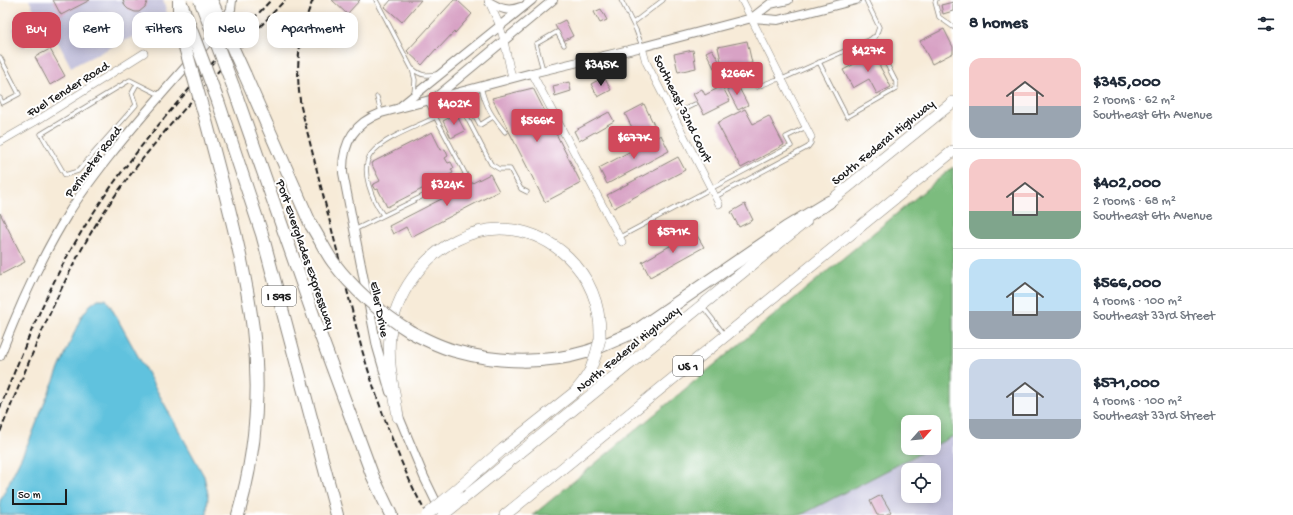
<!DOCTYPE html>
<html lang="en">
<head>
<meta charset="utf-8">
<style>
  body { margin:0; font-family:"Gochi Hand",sans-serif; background:#f2f2f3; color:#1f2937; height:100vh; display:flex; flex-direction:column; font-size:15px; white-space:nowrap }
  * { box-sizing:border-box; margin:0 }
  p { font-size:13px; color:#747a83 }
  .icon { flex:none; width:22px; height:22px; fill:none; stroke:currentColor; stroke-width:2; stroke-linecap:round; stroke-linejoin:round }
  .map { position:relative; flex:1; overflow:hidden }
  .drawer { display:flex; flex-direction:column; background:#fff; width:340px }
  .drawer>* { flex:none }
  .hud { position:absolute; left:12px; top:12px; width:380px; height:36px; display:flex; gap:8px }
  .needle { width:26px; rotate:63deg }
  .tools { position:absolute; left:901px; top:415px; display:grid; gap:8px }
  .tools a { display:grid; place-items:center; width:40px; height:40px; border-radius:8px; background:#fff; box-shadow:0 2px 10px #0003; font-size:20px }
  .scale { position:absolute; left:12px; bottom:10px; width:55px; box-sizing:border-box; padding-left:4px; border:2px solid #1c1c1c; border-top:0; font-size:11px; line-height:14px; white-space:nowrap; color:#1c1c1c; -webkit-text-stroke:3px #fff; paint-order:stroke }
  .price { position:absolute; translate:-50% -34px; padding:0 9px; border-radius:4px; background:#d1495b; color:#fff; font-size:13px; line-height:26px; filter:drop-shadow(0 1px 2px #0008) }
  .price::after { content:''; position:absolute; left:50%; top:24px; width:12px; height:9px; margin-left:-6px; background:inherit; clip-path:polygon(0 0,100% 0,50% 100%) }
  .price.active { background:#222; color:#fff }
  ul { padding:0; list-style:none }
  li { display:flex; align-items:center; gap:12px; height:100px; padding:0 16px }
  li+li { border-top:1px solid #e0e1e3 }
  li span { display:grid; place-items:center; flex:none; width:112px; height:80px; border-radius:12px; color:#555 }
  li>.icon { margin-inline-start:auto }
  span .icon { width:48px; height:48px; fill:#fffc; stroke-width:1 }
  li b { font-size:17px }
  h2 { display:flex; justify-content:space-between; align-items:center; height:48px; padding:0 16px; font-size:17px }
  .pill { padding:0 14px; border-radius:12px; background:#fff; box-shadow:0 2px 10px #0003; font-size:14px; line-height:36px }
  .pill.active { background:#d1495b; color:#fff }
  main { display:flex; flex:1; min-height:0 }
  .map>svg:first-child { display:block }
  .industrial { fill:#c3c1db; fill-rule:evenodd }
  .forest { fill:#7bbc7e; stroke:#4c6c4d }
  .water { fill:#60c2de; stroke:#3e6f7d }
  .building { fill:#d8a2c5 }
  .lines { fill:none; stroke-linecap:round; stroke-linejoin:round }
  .service-casing { stroke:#8a847a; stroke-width:5 }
  .minor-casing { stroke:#8a847a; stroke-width:8 }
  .tertiary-casing { stroke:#8a847a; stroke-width:10 }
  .primary-casing { stroke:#8a847a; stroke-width:12 }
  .motorway-casing { stroke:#8a847a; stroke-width:14 }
  .service { stroke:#fff; stroke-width:3.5 }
  .minor { stroke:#fff; stroke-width:7 }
  .tertiary { stroke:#fff; stroke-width:8 }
  .primary { stroke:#fff; stroke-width:11 }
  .motorway { stroke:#fff; stroke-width:12 }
  .rail { stroke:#1c1c1c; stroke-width:2; stroke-dasharray:6 3; stroke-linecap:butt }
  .primary-bridge-casing { stroke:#8a847a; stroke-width:12; stroke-linecap:butt }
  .motorway-bridge-casing { stroke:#8a847a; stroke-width:14; stroke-linecap:butt }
  .primary-bridge { stroke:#fff; stroke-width:11 }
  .motorway-bridge { stroke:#fff; stroke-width:12 }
  .labels { text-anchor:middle; stroke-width:4; stroke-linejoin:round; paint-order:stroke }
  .shield { fill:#fff; stroke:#606060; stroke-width:1 }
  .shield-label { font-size:12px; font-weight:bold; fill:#1c1c1c }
  .street-label { font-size:13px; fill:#1c1c1c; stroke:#fff }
</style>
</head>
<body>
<main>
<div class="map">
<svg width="953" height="515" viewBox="0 0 953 515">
  <rect width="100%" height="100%" fill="#fff"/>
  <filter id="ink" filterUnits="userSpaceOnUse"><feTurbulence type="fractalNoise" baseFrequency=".025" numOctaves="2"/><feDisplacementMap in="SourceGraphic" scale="8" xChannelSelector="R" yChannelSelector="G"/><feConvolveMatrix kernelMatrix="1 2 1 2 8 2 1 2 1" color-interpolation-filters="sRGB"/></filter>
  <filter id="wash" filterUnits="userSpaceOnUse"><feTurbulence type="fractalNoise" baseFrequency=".012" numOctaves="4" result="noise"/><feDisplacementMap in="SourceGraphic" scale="16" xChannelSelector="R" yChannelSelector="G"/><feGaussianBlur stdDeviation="0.9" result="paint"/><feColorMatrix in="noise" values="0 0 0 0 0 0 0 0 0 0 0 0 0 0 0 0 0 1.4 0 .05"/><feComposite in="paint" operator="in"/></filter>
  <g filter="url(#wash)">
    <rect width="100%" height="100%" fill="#f7ebd8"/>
    <path class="industrial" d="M29,0H163L169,19L71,67L58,42L50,40Z
      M953,436V515H801L930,448H934V446ZM908,470H934V496H908Z"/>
    <path class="forest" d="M953,167V436L934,446V422H908V448H930L801,515H533Z"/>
    <path class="water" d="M98,299H106L111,307L204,476L208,494L207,515H0V501L31,437L46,399L81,317L90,305Z"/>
    <g id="blocks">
      <path class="building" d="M53,0H90L61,15Z
        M123,0H148L145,7L139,12H135L128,9L125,6Z
        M332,0H360L347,14Z
        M391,0H421L402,22L385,7Z
        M454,0H457L472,14L455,33L454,32L437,50L436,49L422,65L407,51Z
        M953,2V11L943,14L941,5Z
        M601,9L607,20L600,23L594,12Z
        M32,19L41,37L23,47L13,29Z
        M565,20L573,36L563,41L555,25Z
        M944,29L953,47V53L932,64L920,41Z
        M747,41L752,63L723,70L718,47Z
        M870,48L891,87L877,94L869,79L853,88L843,70L862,60L859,53Z
        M50,49L65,76L50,85L35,57Z
        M712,49L721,64L714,68L706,52Z
        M693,50L696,68L678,72L674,54Z
        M604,77L611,90L598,97L591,84Z
        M569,82L571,91L555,96L553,86Z
        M736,82L748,105L738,110L726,87Z
        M722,86L730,101L704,114L693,94L702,89L705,95Z
        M533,88L581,183L545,202L492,98Z
        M644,104L656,129L638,139L625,114Z
        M745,109L753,124L769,116L784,145L741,168L717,123Z
        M609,112L614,121L579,141L574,131Z
        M456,114L465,131L451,138L443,121Z
        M432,132L441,150L445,149L448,156L445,158L448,163L451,162L454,168L451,169L453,173L387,207L378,189L375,190L372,185L380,181L371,163Z
        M661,135L669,151L607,184L599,168Z
        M678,157L685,170L614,208L607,195Z
        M490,174L499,191L411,237L406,227L393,234L389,226Z
        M745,204L753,220L739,227L731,212Z
        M0,213L25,262L0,275Z
        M695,232L704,247L650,277L642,262L675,243L671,236L676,233L680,240Z
        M881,495L891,512L885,515H877L870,501Z"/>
    </g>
  </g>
  <g filter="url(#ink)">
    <use href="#blocks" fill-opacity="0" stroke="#8a847a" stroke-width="1"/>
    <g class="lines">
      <g class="service-casing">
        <path id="service" d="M376,0L412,69L415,80L414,95
          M621,0L636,30L642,46
          M936,0L935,2L939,17L953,27
          M633,23L663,0
          M0,57L19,94L2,103L0,98
          M819,62L847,117L896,89V82L873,37
          M413,69C421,76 427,76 437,74
          M543,70L536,44L557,32L564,45
          M137,84L132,93L136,105L78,171L65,175L41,134L130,80L160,95
          M481,87C486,108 492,116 505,132
          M757,87L775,80L782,79L869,40L876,36L879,27L866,0
          M465,90L469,105L480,125L493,117
          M377,97L381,112
          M469,105L464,112L491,164L499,169H510L521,189L527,192
          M673,115L695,104
          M715,197L808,147L811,143V137
          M383,215C373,201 359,170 371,154C383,138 418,126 436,117
          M354,230L466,175L427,101
          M620,237L791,146L786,137L806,127
          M703,307L725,335"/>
      </g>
      <g class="minor-casing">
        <path id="minor" d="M488,0L500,26L504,41L512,78
          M742,0L811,137
          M642,47L646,62L719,204
          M532,73L622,242
          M0,142L38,120L144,53"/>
      </g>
      <g class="tertiary-casing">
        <path id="tertiary" d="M489,2C501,9 508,12 521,7
          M752,18L770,4L788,0
          M436,97L553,0
          M401,106L532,0
          M0,356C19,307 40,259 68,214C80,194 94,176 108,158C145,111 184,69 223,25L231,9L232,0
          M390,392L377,347L343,173C342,144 354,123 381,113L532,73L642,47L752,18L778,20L856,0
          M397,412L424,477L440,510"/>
      </g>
      <g class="primary-casing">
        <path id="primary" d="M823,207L953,102
          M398,417C394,390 387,363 390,336C401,250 497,192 568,257C591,279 601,308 600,339
          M461,486L503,449L575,392L583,382L590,371
          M464,498L806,221
          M505,515L953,151"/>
      </g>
      <g class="motorway-casing">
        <path id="motorway" d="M245,75L311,225
          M233,86L316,323L373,477L391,515
          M218,101L262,234L337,515
          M205,117C223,185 244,259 253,329C261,391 255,456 238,515
          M411,332C426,340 442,348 459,352C499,363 546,364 586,352C603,346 620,338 636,331L786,228L829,202"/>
      </g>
      <use href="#service" class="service"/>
      <use href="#minor" class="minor"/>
      <use href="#tertiary" class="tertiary"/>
      <use href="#primary" class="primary"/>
      <use href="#motorway" class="motorway"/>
      <path class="rail" d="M313,0C298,34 295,70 301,107L362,350C379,406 399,464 427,515
        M0,408C19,360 38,312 62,266C115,166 194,82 271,0
        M0,432C30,360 57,288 98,221C150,140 219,71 285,0"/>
      <g class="primary-bridge-casing">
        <path id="primary-bridge" d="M590,371L596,354L600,339
          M427,515L461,486
          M443,515L464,498"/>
      </g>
      <g class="motorway-bridge-casing">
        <path id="motorway-bridge" d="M179,0V26L205,117
          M200,0L233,86
          M211,0L245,75
          M181,3L218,101
          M311,225C319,237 325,251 333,262C354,290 382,314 411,332"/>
      </g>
      <use href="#primary-bridge" class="primary-bridge"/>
      <use href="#motorway-bridge" class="motorway-bridge"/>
    </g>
  </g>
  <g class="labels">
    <g class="shield">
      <rect x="262" y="286" width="34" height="20" rx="3"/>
      <rect x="673" y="356" width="30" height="20" rx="3"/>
    </g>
    <g class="shield-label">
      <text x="279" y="300">I 595</text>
      <text x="688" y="370">US 1</text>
    </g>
    <g class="street-label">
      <text transform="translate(67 88) rotate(-32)" y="5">Fuel Tender Road</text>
      <text transform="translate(684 108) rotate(64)" y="5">Southeast 32nd Court</text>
      <text transform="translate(882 141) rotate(-39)" y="5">South Federal Highway</text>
      <text transform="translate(92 161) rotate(-53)" y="5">Perimeter Road</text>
      <text transform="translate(307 254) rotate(71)" y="5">Port Everglades Expressway</text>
      <text transform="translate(381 309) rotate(79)" y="5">Eller Drive</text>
      <text transform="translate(627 348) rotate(-39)" y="5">North Federal Highway</text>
    </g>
  </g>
</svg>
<div class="tools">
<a><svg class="needle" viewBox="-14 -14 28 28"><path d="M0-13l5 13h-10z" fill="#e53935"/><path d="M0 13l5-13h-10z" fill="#747a83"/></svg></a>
<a><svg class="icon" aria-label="locate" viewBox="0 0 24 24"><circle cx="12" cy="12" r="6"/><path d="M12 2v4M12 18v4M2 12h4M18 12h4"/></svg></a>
</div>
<div class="scale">50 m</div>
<b class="price" style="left:868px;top:73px">$427K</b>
<b class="price active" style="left:601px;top:87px">$345K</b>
<b class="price" style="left:737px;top:96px">$266K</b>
<b class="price" style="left:454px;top:126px">$402K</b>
<b class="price" style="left:537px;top:143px">$566K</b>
<b class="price" style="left:634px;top:160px">$677K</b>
<b class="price" style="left:447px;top:207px">$324K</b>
<b class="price" style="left:673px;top:254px">$571K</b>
<div class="hud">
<a class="pill active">Buy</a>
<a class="pill">Rent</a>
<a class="pill">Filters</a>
<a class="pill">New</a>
<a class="pill">Apartment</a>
</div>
</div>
<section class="drawer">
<h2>8 homes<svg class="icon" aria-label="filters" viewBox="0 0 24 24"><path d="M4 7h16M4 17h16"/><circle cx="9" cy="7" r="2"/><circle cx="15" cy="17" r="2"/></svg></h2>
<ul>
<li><span style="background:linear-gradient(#f6c9c9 60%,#9aa5b1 0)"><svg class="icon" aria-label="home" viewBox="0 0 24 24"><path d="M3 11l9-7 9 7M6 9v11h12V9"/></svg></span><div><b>$345,000</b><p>2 rooms · 62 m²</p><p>Southeast 6th Avenue</p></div></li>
<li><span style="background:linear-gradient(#f6c9c9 65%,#7fa58c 0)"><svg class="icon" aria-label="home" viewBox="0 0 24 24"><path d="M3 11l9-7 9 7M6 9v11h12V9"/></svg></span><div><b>$402,000</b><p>2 rooms · 68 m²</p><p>Southeast 6th Avenue</p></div></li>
<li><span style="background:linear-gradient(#bfe0f5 65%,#9aa5b1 0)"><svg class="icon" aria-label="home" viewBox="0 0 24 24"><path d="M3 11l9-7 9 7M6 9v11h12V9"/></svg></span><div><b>$566,000</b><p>4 rooms · 100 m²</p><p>Southeast 33rd Street</p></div></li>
<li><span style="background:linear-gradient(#c9d6e8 75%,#9aa5b1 0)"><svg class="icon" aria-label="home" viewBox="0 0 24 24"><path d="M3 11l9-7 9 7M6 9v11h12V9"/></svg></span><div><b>$571,000</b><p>4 rooms · 100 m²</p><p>Southeast 33rd Street</p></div></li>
</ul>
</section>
</main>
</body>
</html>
